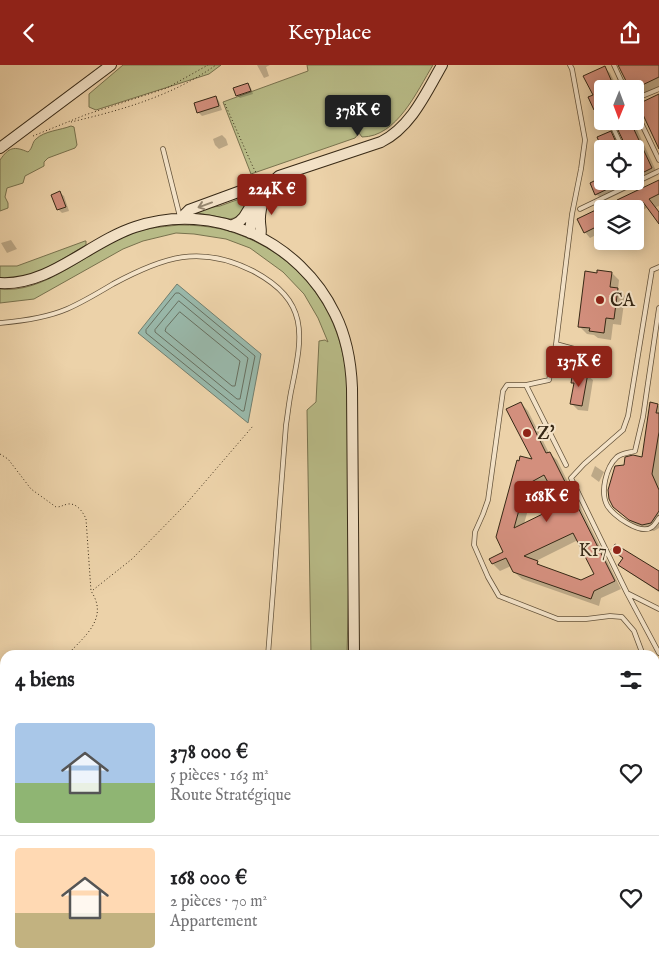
<!DOCTYPE html>
<html lang="fr">
<head>
<meta charset="utf-8">
<style>
  body { margin:0; font-family:"IM FELL English",serif; background:#f6f6f6; color:#202124; height:100vh; display:flex; flex-direction:column; font-size:19px; white-space:nowrap }
  * { box-sizing:border-box; margin:0 }
  p { font-size:16px; color:#757577 }
  .icon { flex:none; width:28px; height:28px; fill:none; stroke:currentColor; stroke-width:2; stroke-linecap:round; stroke-linejoin:round }
  .map { position:relative; flex:1; overflow:hidden }
  .panel { position:absolute; left:0px; top:585px; width:660px; height:320px; display:flex; flex-direction:column; background:#fff; border-radius:15px 15px 0 0; box-shadow:0 2px 12px #0003 }
  .panel>* { flex:none }
  .needle { width:32px; rotate:181deg }
  .fabs { position:absolute; left:594px; top:15px; display:grid; gap:10px }
  .fabs a { display:grid; place-items:center; width:50px; height:50px; border-radius:5px; background:#fff; box-shadow:0 2px 12px #0003; font-size:25px }
  .price { position:absolute; translate:-50% -42px; padding:0 11px; border-radius:5px; background:#8f2418; color:#fff; font-size:16px; line-height:32px; filter:drop-shadow(0 1px 2px #0008) }
  .price::after { content:''; position:absolute; left:50%; top:30px; width:15px; height:11px; margin-left:-8px; background:inherit; clip-path:polygon(0 0,100% 0,50% 100%) }
  .price.current { background:#222; color:#fff }
  ul { padding:0; list-style:none }
  li { display:flex; align-items:center; gap:15px; height:125px; padding:0 15px }
  li+li { border-top:1px solid #e0e0e0 }
  li span { display:grid; place-items:center; flex:none; width:140px; height:100px; border-radius:5px; color:#555 }
  li>.icon { margin-inline-start:auto }
  span .icon { width:60px; height:60px; fill:#fffc; stroke-width:1 }
  li b { font-size:21px }
  h2 { display:flex; justify-content:space-between; align-items:center; height:60px; padding:0 15px; font-size:21px }
  header { display:flex; justify-content:space-between; align-items:center; height:65px; padding:0 15px; background:#8f2418; color:#fff; font-size:22px; font-weight:600 }
  .map>svg:first-child { display:block }
  .green { fill:#b8bb87; stroke:#78724e }
  .water { fill:#99b8aa; stroke:#727f6f }
  .shadow { fill:#0003; fill-rule:evenodd }
  .lines { fill:none; stroke-linecap:round; stroke-linejoin:round }
  .shore { stroke:#687060; stroke-width:1 }
  .building { fill:#d38f7d; stroke:#372916; fill-rule:evenodd }
  .lane-casing { stroke:#64533b; stroke-width:5.5 }
  .secondary-casing { stroke:#372916; stroke-width:12 }
  .path { stroke:#372916; stroke-width:1; stroke-dasharray:1 2.5; stroke-linecap:butt }
  .lane { stroke:#f3e2c7; stroke-width:4 }
  .secondary { stroke:#f3e2c7; stroke-width:10 }
  .oneway { stroke:#95866e }
  .poi-dot { fill:#8f2418; stroke:#f3e2c7; stroke-width:2 }
  .labels { text-anchor:middle; stroke-width:4; stroke-linejoin:round; paint-order:stroke }
  .poi-label { font-size:18px; fill:#372916; stroke:#f3e2c7; text-anchor:start }
</style>
</head>
<body>
<header><svg class="icon" aria-label="back" viewBox="0 0 24 24"><path d="M15 5l-7 7 7 7"/></svg>Keyplace<svg class="icon" aria-label="share" viewBox="0 0 24 24"><path d="M12 15V3M7 8l5-5 5 5M5 13v7h14v-7"/></svg></header>
<div class="map">
<svg width="659" height="905" viewBox="0 0 659 905">
  <rect width="100%" height="100%" fill="#ecd2a9"/>
  <filter id="stains"><feTurbulence type="fractalNoise" baseFrequency=".004" numOctaves="4"/><feColorMatrix values="0 0 0 0 .2 0 0 0 0 .09 0 0 0 0 .02 0 0 0 .5 -.17"/></filter>
  <radialGradient id="worn" r=".72"><stop offset=".6" stop-color="#630" stop-opacity="0"/><stop offset="1" stop-color="#630" stop-opacity=".3"/></radialGradient>
  <path class="green" d="M123,0H221L209,9L96,45L89,42V29Z
    M307,0H433C417,26 397,72 362,72L359,68L355,73L251,109L223,37L308,6Z
    M71,61L74,62L77,80L75,83L48,93L44,97V101L25,111L23,118L7,123L5,132L8,138V143L0,146V95C9,82 14,81 28,87C33,83 32,77 36,74C44,66 61,65 71,61Z
    M242,133L245,134C245,145 241,152 230,154L198,148L200,144L220,141Z
    M179,160C193,160 208,161 221,164C295,183 342,243 347,318L349,505L347,590H311L307,345L316,337L319,276L325,275L328,277L318,253L304,229L283,207L250,183L226,174L194,169L176,168L143,176L123,184L34,234L0,238V224C43,229 85,189 123,172C141,163 160,162 179,160Z
    M85,176H86V180C60,195 32,216 0,213V201H17Z
    M659,698V905H461L460,900H655V700Z
    M381,900H451L428,905H381Z"/>
  <path class="water" d="M177,219L261,289L248,358L138,268Z"/>
  <path class="shadow" d="M257,0H270L266,2L269,11L264,13Z
    M620,0H659V23L639,33L635,28V24H631Z
    M604,2L610,8L618,24H602V49L601,50L595,44L594,31Z
    M248,19L251,23L253,29L240,33L237,30Z
    M216,33L219,36L222,45L202,51L198,47Z
    M619,56H633L658,110L604,136L596,129L592,118L602,113V116H635V84Z
    M610,68L617,75L622,84H604Z
    M222,70L226,74L228,80L219,84L215,80L213,74Z
    M659,118V141L656,142L659,147V156L648,142L635,149V144H610Z
    M60,128L64,131L69,146L62,148L58,144Z
    M605,142L607,144H602V167L590,173L585,167L578,154Z
    M11,175L17,184L7,188L1,178Z
    M612,208L619,215L618,224L625,231L621,260L613,259L611,275L598,273L594,270L587,269L580,262L598,209Z
    M587,310L593,315L588,346L578,345L572,339L575,320L572,317Z
    M521,338L528,346L549,388L557,395L621,524L601,533L599,541L522,514L514,507L511,501L500,506L493,499L505,487L497,472L534,396ZM550,418L556,444L524,459L533,427ZM578,475L595,509L581,516L542,502L536,496Z
    M657,340L659,341V463L654,466L644,464L631,457L621,448L625,401L643,393Z
    M595,401L604,407L599,417L591,411Z
    M612,485L659,508V527L627,506L620,500L624,494Z
    M214,900L217,902L232,900L236,905H203V901Z"/>
  <g class="lines">
    <path class="shore" d="M176,228H179L255,291L244,346H242L146,268V265Z
      M179,236L248,293L240,334H237L155,267V265Z
      M180,247L240,296L235,321H232L165,266L166,263Z"/>
  </g>
  <path class="building" d="M618,0H659V12L634,24H630Z
    M605,1L615,24H602V41L594,45L588,32L593,30L583,11Z
    M248,18L251,26L236,31L233,23Z
    M659,29V84L638,39Z
    M216,31L219,41L197,48L194,38Z
    M618,56H630L652,103L642,108L635,93V84H627L617,63L620,62Z
    M611,66L619,84H602L597,72Z
    M602,112V116H624L595,130L590,118Z
    M659,115V129L649,134L659,147V159L643,137L629,144H607L619,139L617,135Z
    M60,126L66,142L57,145L51,130Z
    M602,142V159L584,168L577,154Z
    M597,205L612,207L610,222L618,223L614,254L606,253L604,268L589,266L590,263L578,262L585,206L597,208Z
    M573,306L588,308L582,341L570,339L574,318H571Z
    M521,337L546,388L550,387L615,516L594,526L591,534L513,507L506,493L492,499L489,494L503,487L496,472L517,395L519,396L520,391L532,394L506,344ZM544,410L551,423L546,426L555,443L514,463L526,420ZM573,468L594,509L581,515L537,499L538,496L524,491Z
    M650,337L658,339L656,348H659V367L652,409L659,425V446L651,458L642,460L629,455L613,442L609,434L608,425L615,401L624,400L625,392L633,390L642,392Z
    M615,479L659,506V526L618,500L623,493L611,485Z"/>
  <g class="lines">
    <g class="lane-casing">
      <path id="lane" d="M570,0L572,4L585,75L581,104L572,149L556,279L549,315L526,320H507L503,326L488,435L483,449L475,467L474,480L488,512L499,531L558,554H586L610,551L622,552L634,566L643,590
        M614,0L625,24
        M635,34L659,24
        M635,45L659,95
        M610,56L623,84
        M163,84L180,152
        M580,144L659,106
        M659,202L652,205L628,351L623,365L584,399L571,413L627,528L659,544
        M659,243L643,352L635,386C629,388 622,388 617,392C606,402 600,427 607,440C612,450 641,471 652,462C655,460 657,456 659,453
        M0,258C23,256 46,253 67,244C83,237 98,228 113,219C163,192 200,179 253,206C309,236 303,269 292,322C289,335 288,348 286,360L268,590
        M556,279L604,292
        M526,320L566,400
        M627,528L659,588
        M655,620L656,621
        M112,900L113,905L136,900
        M159,900L160,905
        M331,900L334,905
        M5,905L14,900
        M82,905L95,900
        M180,905L184,900
        M372,905V900
        M379,905V900"/>
    </g>
    <g class="secondary-casing">
      <path id="secondary" d="M0,83L111,0
        M180,154L189,145L249,123L266,124
        M231,161L239,157L244,152L257,131L279,111L381,77C411,62 426,28 442,0
        M250,168C250,158 254,150 252,141
        M260,172C262,166 260,162 260,156C259,145 264,135 266,124
        M0,218C50,221 89,177 135,162C213,135 300,176 335,249C347,273 351,297 352,323L354,590
        M347,905L348,900"/>
    </g>
    <path class="path" d="M225,39L253,102L259,113
      M71,57C122,45 172,31 216,0
      M33,71L85,50L167,23L208,0
      M0,389L8,394L31,424L56,442C61,442 63,440 68,439C77,438 83,447 86,454L91,526C109,553 85,571 67,590
      M93,525L132,494L186,439L253,361
      M0,704L5,692"/>
    <use href="#lane" class="lane"/>
    <use href="#secondary" class="secondary"/>
  </g>
  <defs><path id="oneway-shaft" d="M-6 0H5M1.5-3L5.5 0L1.5 3" fill="none" stroke-width="1.6" stroke-linecap="round" stroke-linejoin="round" transform="scale(1.25)"/></defs>
  <use class="oneway" href="#oneway-shaft" transform="translate(205 140) rotate(160)"/>
  <g class="poi-dot">
    <circle cx="600" cy="235" r="5"/>
    <circle cx="527" cy="368" r="5"/>
    <circle cx="617" cy="485" r="5"/>
  </g>
  <g class="labels">
    <g class="poi-label">
      <text x="610" y="241">CA</text>
      <text x="537" y="374">Z'</text>
      <text x="607" y="491" text-anchor="end">K17</text>
    </g>
  </g>
  <rect width="100%" height="100%" filter="url(#stains)"/>
  <rect width="100%" height="100%" fill="url(#worn)"/>
</svg>
<div class="fabs">
<a><svg class="needle" viewBox="-14 -14 28 28"><path d="M0-13l5 13h-10z" fill="#e53935"/><path d="M0 13l5-13h-10z" fill="#757577"/></svg></a>
<a><svg class="icon" aria-label="locate" viewBox="0 0 24 24"><circle cx="12" cy="12" r="6"/><path d="M12 2v4M12 18v4M2 12h4M18 12h4"/></svg></a>
<a><svg class="icon" aria-label="layers" viewBox="0 0 24 24"><path d="M12 4l9 5-9 5-9-5zM3 14l9 5 9-5"/></svg></a>
</div>
<b class="price current" style="left:358px;top:72px">378K €</b>
<b class="price" style="left:272px;top:151px">224K €</b>
<b class="price" style="left:579px;top:323px">137K €</b>
<b class="price" style="left:547px;top:458px">168K €</b>
<section class="panel">
<h2>4 biens<svg class="icon" aria-label="filters" viewBox="0 0 24 24"><path d="M4 7h16M4 17h16"/><circle cx="9" cy="7" r="2"/><circle cx="15" cy="17" r="2"/></svg></h2>
<ul>
<li><span style="background:linear-gradient(#a9c7e8 60%,#8fb573 0)"><svg class="icon" aria-label="home" viewBox="0 0 24 24"><path d="M3 11l9-7 9 7M6 9v11h12V9"/></svg></span><div><b>378 000 €</b><p>5 pièces · 163 m²</p><p>Route Stratégique</p></div><svg class="icon" aria-label="heart" viewBox="0 0 24 24"><path d="M12 20l-8-8c-3-5 5-10 8-4 3-6 11-1 8 4z"/></svg></li>
<li><span style="background:linear-gradient(#ffd9b3 65%,#c2b280 0)"><svg class="icon" aria-label="home" viewBox="0 0 24 24"><path d="M3 11l9-7 9 7M6 9v11h12V9"/></svg></span><div><b>168 000 €</b><p>2 pièces · 70 m²</p><p>Appartement</p></div><svg class="icon" aria-label="heart" viewBox="0 0 24 24"><path d="M12 20l-8-8c-3-5 5-10 8-4 3-6 11-1 8 4z"/></svg></li>
</ul>
</section>
</div>
</body>
</html>
